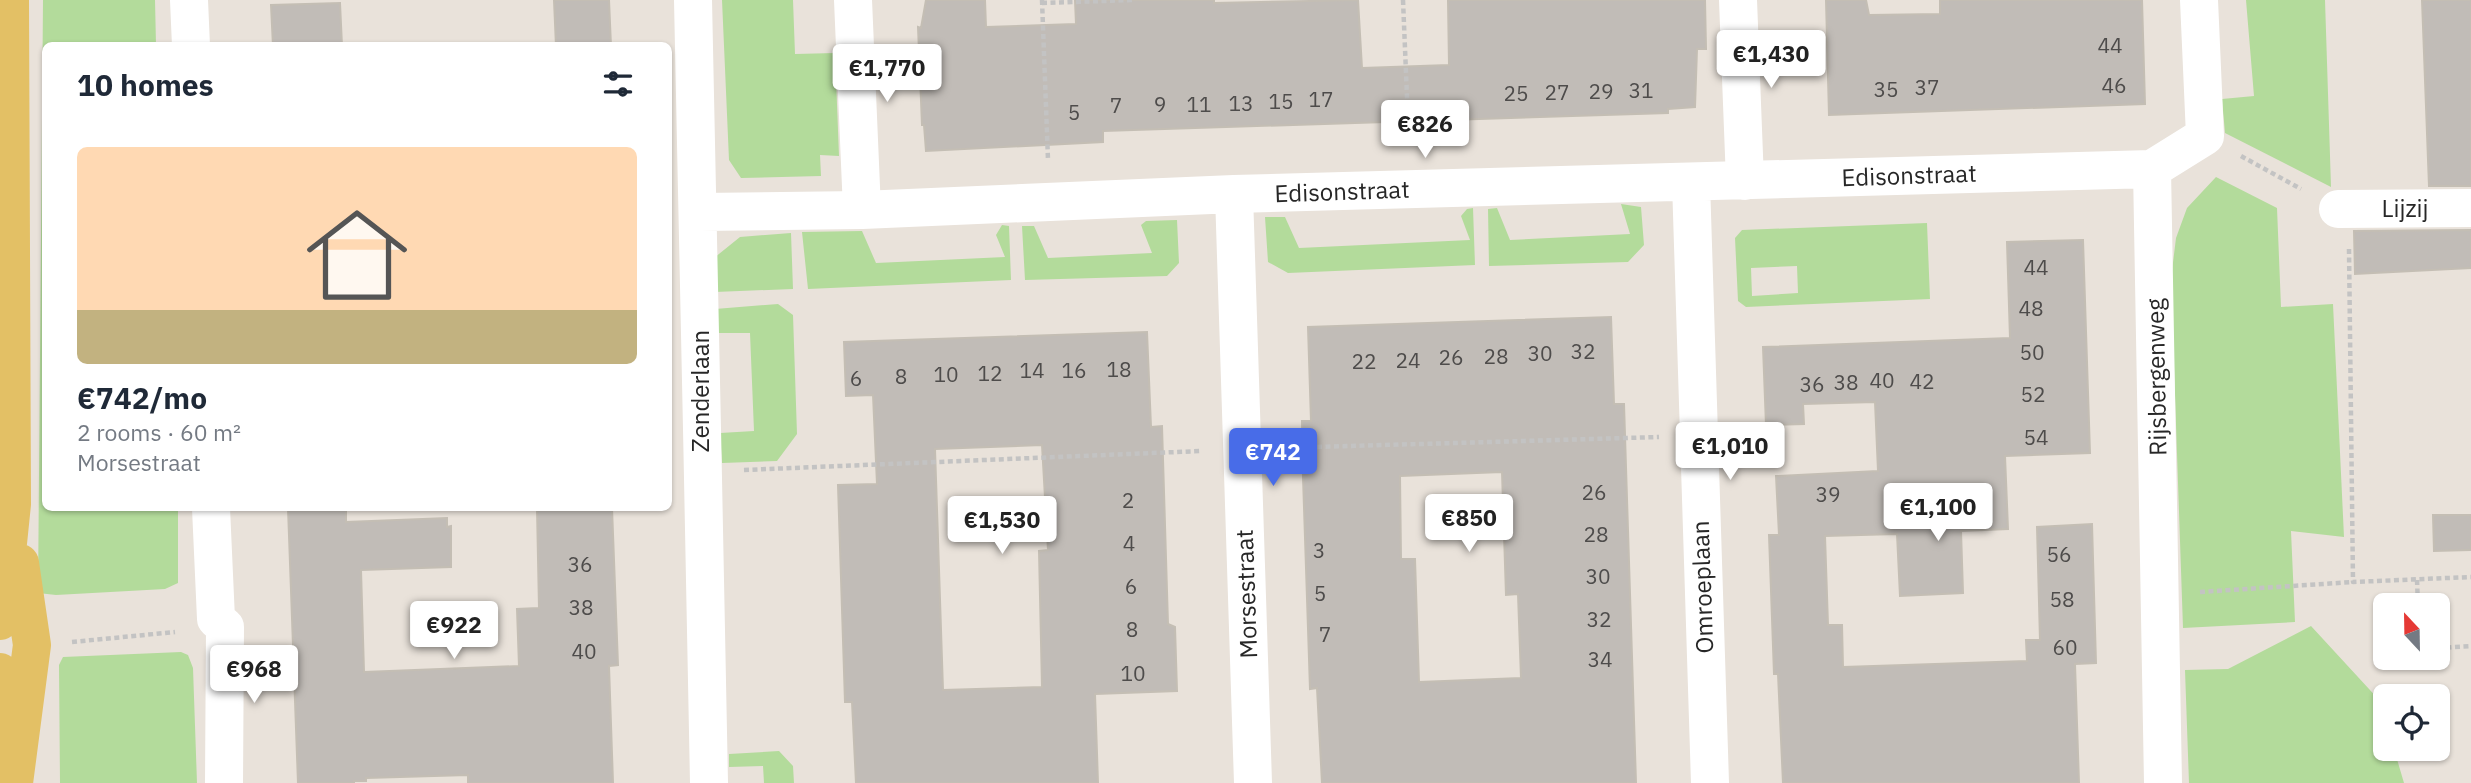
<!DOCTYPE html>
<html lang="en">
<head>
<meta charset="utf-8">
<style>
  body { margin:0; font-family:"IBM Plex Sans",sans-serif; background:#f2f2f3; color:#1f2937; height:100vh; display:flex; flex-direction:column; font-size:26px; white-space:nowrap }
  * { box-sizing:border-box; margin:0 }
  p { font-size:23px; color:#747a83 }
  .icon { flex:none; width:38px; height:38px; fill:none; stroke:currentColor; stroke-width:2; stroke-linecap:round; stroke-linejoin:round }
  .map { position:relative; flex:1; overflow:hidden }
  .side { position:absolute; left:42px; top:42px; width:630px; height:469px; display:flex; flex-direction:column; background:#fff; border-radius:10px; box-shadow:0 2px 5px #0004 }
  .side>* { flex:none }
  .needle { width:46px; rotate:338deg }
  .tools { position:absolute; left:2373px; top:593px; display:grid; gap:14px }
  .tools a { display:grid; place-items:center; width:77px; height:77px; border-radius:10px; background:#fff; box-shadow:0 2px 5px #0004; font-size:35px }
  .price { position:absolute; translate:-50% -60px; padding:0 16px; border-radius:7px; background:#fff; color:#222; font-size:23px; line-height:46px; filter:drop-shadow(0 2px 4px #0008) }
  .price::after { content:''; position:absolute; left:50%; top:42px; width:21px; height:16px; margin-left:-10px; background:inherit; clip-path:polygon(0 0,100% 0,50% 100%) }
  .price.on { background:#486ce8; color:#fff }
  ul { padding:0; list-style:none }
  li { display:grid; align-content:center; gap:14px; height:371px; padding:0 35px }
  li span { display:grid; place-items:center; height:217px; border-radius:10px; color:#555 }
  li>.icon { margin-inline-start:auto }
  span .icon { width:126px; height:126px; fill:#fffc; stroke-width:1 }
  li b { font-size:30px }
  h2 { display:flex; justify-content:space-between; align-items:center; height:84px; padding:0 35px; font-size:30px }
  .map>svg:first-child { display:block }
  .green { fill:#b3db9b; fill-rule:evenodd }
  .building { fill:#c1bcb7; stroke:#c4beb4; stroke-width:2; fill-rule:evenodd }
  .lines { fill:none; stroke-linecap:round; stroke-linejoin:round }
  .path { stroke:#c3c3c3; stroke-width:4.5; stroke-dasharray:5 3.5; stroke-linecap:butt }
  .minor { stroke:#fff; stroke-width:38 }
  .major { stroke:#e3c065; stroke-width:38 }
  .labels { text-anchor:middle; stroke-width:5; stroke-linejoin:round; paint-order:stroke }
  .number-label { font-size:21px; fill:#4e4c4b }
  .street-label { font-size:24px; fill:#272727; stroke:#fff }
</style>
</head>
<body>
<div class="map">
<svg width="2471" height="783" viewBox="0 0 2471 783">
  <rect width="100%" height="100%" fill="#e9e2da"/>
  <path class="green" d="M43,0H155L156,45L46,46V508H178V583L165,589L56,595L38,593Z
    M722,0H793L795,54L835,53L839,156L820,155L821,176L741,178L729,160Z
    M2246,0H2325L2331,187L2225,133L2222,99L2254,96Z
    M2216,177L2277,208L2281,307L2333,304L2344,537L2291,531L2295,622L2183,628L2171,279L2176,238L2187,208Z
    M1621,204L1641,207L1644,245L1628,262L1489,266L1488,209L1497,208L1510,240L1630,234Z
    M1473,208L1475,265L1288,273L1268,262L1265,217H1285L1299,248L1470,240L1461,216L1467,209Z
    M1177,220L1179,263L1167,276L1025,280L1022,226H1034L1048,258L1152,253L1141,225L1146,221Z
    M1927,223L1930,299L1746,307L1738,301L1735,238L1742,230ZM1797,266L1798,293L1752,296L1751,268Z
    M1002,225L1009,226L1011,280L808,289L802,232L862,231L876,263L1005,257L996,235Z
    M791,233L793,289L715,292L714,258L740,237Z
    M778,304L793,315L797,434L777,461L722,463L720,433L754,431L750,333H716L715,309Z
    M2311,626L2381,702L2385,718V749H2394L2404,783H2189L2185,670L2228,669Z
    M181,652L188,655L193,668L197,783H60L59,665L63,657Z
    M779,751L793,766L794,783H764L763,766L729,767V754Z"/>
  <path class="building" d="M554,0H609L611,46H556Z
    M926,0H985L986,27L1076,24L1075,0H1214V3L1358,0L1362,68L1449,65L1448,0H1705L1706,49H1697L1695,107L1668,109V113L1103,131V142L926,151L924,125H922L918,27L921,28Z
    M1826,0H1866L1869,15L1940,14V0H2142L2145,104L1829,115Z
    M2422,0H2471V186H2429Z
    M340,3L342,46H273L271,5Z
    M2471,230V268L2355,274L2354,231Z
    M2083,240L2090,453L2005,456L2008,529L1961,531L1963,593L1900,596L1897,534L1825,536L1828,625H1842L1843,667L2027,661L2026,640H2040L2037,527L2092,524L2096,663L2075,664L2079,783H1783L1778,674H1774L1769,535H1779L1776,476L1878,471L1875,402L1803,404L1804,424L1766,425L1763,347L2010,338L2007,242Z
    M1611,317L1614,404H1624L1636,783H1322L1317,688L1310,689L1303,477L1302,421H1311L1308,327ZM1502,472L1506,595L1518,594L1521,678L1419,682L1415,559H1401L1400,476Z
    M1147,332L1151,427L1162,426L1168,624L1175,627L1177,691L1095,694L1098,783H856L852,702H845L838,485L877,484L873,395L846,396L844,342ZM1042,445L1048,550L1039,551L1042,687L943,690L935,449Z
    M288,508H346V522L447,518V527L451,526V567L361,570L364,672L519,666L517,609L539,608L537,508H612L618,665L609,666L613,783H468V775L366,778V781H354V783H298Z
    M2433,515H2471V550L2434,551Z"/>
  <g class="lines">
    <path class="path" d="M1042,0L1048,160
      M1403,0L1409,146
      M1042,3L1134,0
      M2241,156L2301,189
      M2349,249L2353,582L2471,577
      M1283,448L1659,437
      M744,470L1201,451
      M2417,580L2418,606
      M2200,592L2353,582
      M72,642L175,632
      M2438,648L2471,646"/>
    <path class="minor" d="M189,0L191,46
      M693,0C700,261 703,522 709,783
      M853,0L862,210
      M1738,0L1745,181
      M1691,182L1710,783
      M1234,194L1253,783
      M2338,209L2471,208
      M700,212L862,210L1234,194L2152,169
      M211,508L216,619L225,627L224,783
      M2163,783L2152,169L2205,136L2199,0"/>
    <path class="major" d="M0,621L12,504L10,0
      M0,672L6,732
      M14,783L32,645L20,563"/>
  </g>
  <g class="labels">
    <g class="number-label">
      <text x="2110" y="53">44</text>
      <text x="2114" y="93">46</text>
      <text x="1927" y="95">37</text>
      <text x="1886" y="97">35</text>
      <text x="1641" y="98">31</text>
      <text x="1601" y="99">29</text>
      <text x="1557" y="100">27</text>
      <text x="1516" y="101">25</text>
      <text x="1321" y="107">17</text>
      <text x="1281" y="109">15</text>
      <text x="1241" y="111">13</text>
      <text x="1160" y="112">9</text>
      <text x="1199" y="112">11</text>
      <text x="1116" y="113">7</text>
      <text x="1074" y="120">5</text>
      <text x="2036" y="275">44</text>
      <text x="2031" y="316">48</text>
      <text x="1583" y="359">32</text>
      <text x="2032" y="360">50</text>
      <text x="1540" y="361">30</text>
      <text x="1496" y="364">28</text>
      <text x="1451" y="365">26</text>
      <text x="1408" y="368">24</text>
      <text x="1364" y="369">22</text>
      <text x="1119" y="377">18</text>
      <text x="1032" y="378">14</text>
      <text x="1074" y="378">16</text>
      <text x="990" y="381">12</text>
      <text x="946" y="382">10</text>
      <text x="901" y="384">8</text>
      <text x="856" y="386">6</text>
      <text x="1882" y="388">40</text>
      <text x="1922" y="389">42</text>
      <text x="1846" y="390">38</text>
      <text x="1812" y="392">36</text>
      <text x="2033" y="402">52</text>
      <text x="2036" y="445">54</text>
      <text x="1594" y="500">26</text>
      <text x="1828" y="502">39</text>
      <text x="1128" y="508">2</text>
      <text x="1596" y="542">28</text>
      <text x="1129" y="551">4</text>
      <text x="1319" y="558">3</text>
      <text x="2059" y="562">56</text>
      <text x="580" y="572">36</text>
      <text x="1598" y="584">30</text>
      <text x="1131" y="594">6</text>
      <text x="1320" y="601">5</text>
      <text x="2062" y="607">58</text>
      <text x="581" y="615">38</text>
      <text x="1599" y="627">32</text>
      <text x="1132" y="637">8</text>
      <text x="1325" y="642">7</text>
      <text x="2065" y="655">60</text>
      <text x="584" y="659">40</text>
      <text x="1600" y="667">34</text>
      <text x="1133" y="681">10</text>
    </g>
    <g class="street-label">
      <text transform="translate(1909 176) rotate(-2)" y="8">Edisonstraat</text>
      <text transform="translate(1342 192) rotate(-2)" y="8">Edisonstraat</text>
      <text x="2405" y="217">Lijzij</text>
      <text transform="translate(2157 377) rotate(-91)" y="8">Rijsbergenweg</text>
      <text transform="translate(701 391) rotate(-90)" y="8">Zenderlaan</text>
      <text transform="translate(1703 587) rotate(-92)" y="8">Omroeplaan</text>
      <text transform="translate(1247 594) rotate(-92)" y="8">Morsestraat</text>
    </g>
  </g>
</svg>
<div class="tools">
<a><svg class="needle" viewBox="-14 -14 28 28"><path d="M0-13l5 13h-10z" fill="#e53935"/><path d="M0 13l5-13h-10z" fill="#747a83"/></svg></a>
<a><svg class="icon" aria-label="locate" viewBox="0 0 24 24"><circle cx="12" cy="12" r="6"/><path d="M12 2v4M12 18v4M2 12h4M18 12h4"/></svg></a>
</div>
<b class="price" style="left:1771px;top:90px">€1,430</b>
<b class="price" style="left:887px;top:104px">€1,770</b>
<b class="price" style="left:1425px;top:160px">€826</b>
<b class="price" style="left:1730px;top:482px">€1,010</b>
<b class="price on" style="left:1273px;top:488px">€742</b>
<b class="price" style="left:1938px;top:543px">€1,100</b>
<b class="price" style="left:1469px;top:554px">€850</b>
<b class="price" style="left:1002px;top:556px">€1,530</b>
<b class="price" style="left:454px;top:661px">€922</b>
<b class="price" style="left:254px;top:705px">€968</b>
<section class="side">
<h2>10 homes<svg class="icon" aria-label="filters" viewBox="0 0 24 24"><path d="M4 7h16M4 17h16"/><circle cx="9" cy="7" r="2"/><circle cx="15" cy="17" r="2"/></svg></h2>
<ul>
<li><span style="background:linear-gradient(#ffd9b3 75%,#c2b280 0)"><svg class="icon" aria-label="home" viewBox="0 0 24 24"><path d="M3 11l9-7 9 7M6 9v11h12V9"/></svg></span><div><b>€742/mo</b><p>2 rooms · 60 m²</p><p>Morsestraat</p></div></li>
</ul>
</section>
</div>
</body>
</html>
